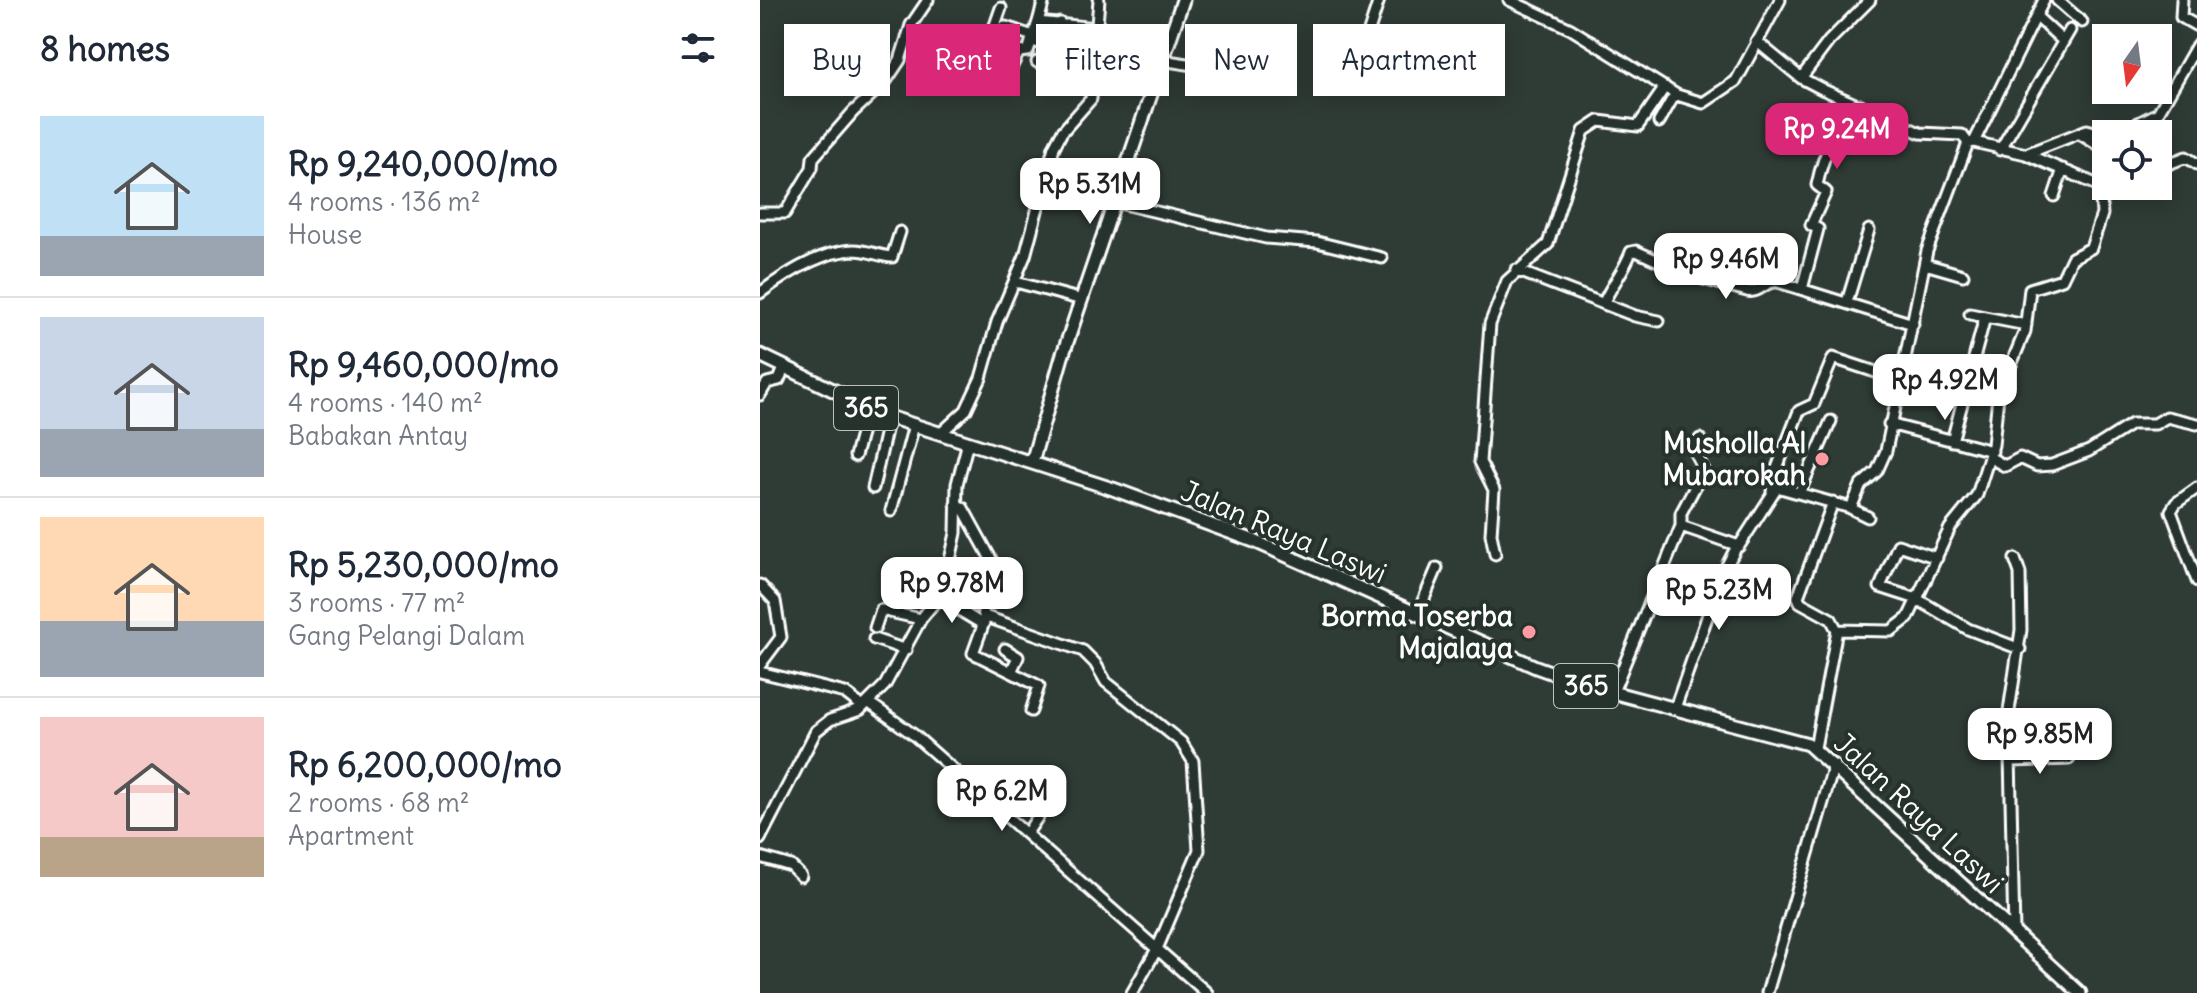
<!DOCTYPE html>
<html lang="en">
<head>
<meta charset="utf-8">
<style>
  body { margin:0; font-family:Delius,sans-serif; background:#f2f2f3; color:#1f2937; height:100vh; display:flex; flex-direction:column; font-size:30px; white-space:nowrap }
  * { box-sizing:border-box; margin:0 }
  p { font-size:26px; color:#747a83 }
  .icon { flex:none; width:44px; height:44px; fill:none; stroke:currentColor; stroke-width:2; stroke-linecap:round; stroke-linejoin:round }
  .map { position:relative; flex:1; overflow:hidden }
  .drawer { display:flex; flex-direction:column; background:#fff; width:760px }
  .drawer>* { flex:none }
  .top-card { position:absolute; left:24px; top:24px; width:760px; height:72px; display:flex; gap:16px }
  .needle { width:52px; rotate:194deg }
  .fabs { position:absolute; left:1332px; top:24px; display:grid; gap:16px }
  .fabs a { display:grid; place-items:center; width:80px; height:80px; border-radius:0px; background:#fff; box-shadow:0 4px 20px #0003; font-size:40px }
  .price { position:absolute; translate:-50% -68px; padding:0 18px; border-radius:16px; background:#fff; color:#222; font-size:26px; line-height:52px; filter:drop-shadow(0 2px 4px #0008) }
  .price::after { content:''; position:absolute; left:50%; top:48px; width:24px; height:18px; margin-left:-12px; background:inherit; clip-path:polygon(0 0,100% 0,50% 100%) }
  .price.active { background:#db2777; color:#fff }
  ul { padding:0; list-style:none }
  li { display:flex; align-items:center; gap:24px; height:200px; padding:0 40px }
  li+li { border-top:2px solid #e0e1e3 }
  li span { display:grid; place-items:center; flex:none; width:224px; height:160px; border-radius:0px; color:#555 }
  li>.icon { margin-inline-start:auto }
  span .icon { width:96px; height:96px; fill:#fffc; stroke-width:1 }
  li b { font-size:34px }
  h2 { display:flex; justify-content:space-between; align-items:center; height:96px; padding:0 40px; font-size:34px }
  .tag { padding:0 28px; border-radius:0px; background:#fff; box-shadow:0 4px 20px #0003; font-size:28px; line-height:72px }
  .tag.active { background:#db2777; color:#fff }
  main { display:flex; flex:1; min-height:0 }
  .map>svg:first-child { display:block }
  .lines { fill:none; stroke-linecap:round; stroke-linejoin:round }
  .minor-casing { stroke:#fff; stroke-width:15 }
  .major-casing { stroke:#fff; stroke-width:17 }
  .minor { stroke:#26332d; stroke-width:9 }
  .major { stroke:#26332d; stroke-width:11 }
  .poi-dot { fill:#ff9aa2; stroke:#26332d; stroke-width:3 }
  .labels { text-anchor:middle; stroke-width:8; stroke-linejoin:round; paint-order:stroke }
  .shield { fill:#26332d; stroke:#bec2c0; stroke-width:2 }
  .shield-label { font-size:26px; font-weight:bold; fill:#fff }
  .poi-label { font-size:28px; font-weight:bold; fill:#fff; stroke:#26332d; text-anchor:end }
  .street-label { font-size:28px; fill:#fff; stroke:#26332d }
</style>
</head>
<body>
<main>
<section class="drawer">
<h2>8 homes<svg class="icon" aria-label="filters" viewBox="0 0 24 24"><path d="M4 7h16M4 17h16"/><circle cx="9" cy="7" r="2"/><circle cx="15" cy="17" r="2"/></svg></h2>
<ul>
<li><span style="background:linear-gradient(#bfe0f5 75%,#9aa5b1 0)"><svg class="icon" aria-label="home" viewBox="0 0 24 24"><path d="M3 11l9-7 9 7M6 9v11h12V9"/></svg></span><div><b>Rp 9,240,000/mo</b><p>4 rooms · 136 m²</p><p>House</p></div></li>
<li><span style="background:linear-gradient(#c9d6e8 70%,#9aa5b1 0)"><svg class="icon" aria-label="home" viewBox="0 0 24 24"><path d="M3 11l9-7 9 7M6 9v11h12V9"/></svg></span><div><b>Rp 9,460,000/mo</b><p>4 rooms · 140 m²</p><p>Babakan Antay</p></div></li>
<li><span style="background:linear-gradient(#ffd9b3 65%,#9aa5b1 0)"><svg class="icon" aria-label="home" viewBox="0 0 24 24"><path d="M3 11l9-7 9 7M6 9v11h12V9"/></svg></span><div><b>Rp 5,230,000/mo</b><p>3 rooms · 77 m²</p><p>Gang Pelangi Dalam</p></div></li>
<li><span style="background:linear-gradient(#f6c9c9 75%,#b9a48a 0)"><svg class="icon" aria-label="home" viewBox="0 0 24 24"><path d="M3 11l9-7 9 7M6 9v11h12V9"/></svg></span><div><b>Rp 6,200,000/mo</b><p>2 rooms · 68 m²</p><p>Apartment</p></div></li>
</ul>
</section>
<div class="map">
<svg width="1437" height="993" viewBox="0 0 1437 993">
  <rect width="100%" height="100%" fill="#2f3b35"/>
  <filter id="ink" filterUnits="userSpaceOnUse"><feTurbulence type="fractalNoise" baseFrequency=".0125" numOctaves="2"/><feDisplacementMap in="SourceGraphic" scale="16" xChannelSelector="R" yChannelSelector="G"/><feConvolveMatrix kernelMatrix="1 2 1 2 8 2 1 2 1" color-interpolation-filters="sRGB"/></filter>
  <g filter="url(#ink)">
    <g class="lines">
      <g class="minor-casing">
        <path id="minor" d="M749,0L811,29L917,95L943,103L976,81L1020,0
          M1297,0L1322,22
          M1422,0L1421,17L1437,26
          M1277,17L1303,41
          M278,22L284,0
          M235,29L246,27L273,36
          M147,37L219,71L241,8
          M271,41L295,46L300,23
          M996,41L1041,78L1064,90L1160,133L1202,135L1208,143L1214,142L1266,154L1327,130L1346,135
          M402,60L451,68L489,63
          M277,62L332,74
          M332,67L396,78
          M250,70L259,52L268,51L278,22L336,28
          M1041,78L1069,41L1110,0
          M591,87L619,0
          M899,122L915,94
          M1320,134L1346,150
          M1357,134L1398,113L1437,45
          M1214,142L1284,0
          M1240,150L1310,30
          M1266,154L1340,186
          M1398,168L1426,157L1437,164
          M1294,196L1303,169
          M355,202L506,238L557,242L622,258
          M0,213H25L52,168L53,158L93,112L126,81L140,60L151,25L168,0
          M1165,264L1203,275
          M756,270L875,316L899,321
          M256,282L322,300
          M1042,289L1058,229L1051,225L1066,192L1057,185C1065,146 1075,134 1101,105
          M0,293C24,275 62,251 94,250C107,250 119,256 132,257L140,232
          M844,302C852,284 864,271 871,252L876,251L929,275L987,291C1000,294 1005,280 1018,282L1153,324
          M1087,302L1109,230
          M1210,314L1225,317
          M0,395L7,383L19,380L24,368
          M1129,424L1232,451
          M181,433L206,410L221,378L237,322L265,256L294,147L302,132L331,99L339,0
          M1192,441L1225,317L1266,325
          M95,456L108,409
          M1229,457L1245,466L1260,458L1277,466L1292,465L1329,451L1372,424H1395L1407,417L1437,424
          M113,488L129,417
          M1437,488L1416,503L1411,511L1437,581
          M1040,491L1071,421
          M1012,492L1014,476L1039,411L1054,404L1073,358L1140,380
          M1073,502L1038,597L1040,602L1071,619L1077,630
          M196,504L203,508L231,559L222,606L224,616L323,651L335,663L346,682L421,742L433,761L439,850L397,949L372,993
          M1090,508L1108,517
          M131,511L154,425
          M921,526V513L944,470L935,453L940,439
          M735,554L731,534L734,490L720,462L730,324L747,281L788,244L824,131L839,121L878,126L905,87
          M1177,558L1138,545L1120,587L1157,599L1208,629L1260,649
          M0,585L15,601L21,637L0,665
          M179,598L222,624
          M657,615L677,568
          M226,617L213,653L279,686L271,711
          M115,628L121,610L161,619
          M114,639L146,650
          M245,649L258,657L251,672
          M0,672L85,693L103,707
          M853,692L921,526L979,546L1017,487L1091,508L1101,485L1117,471L1126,451L1167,251L1208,143
          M108,702L154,735L447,993
          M915,708L962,575L977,546
          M1055,748L1077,630L1131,631L1148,618L1190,528L1217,495L1233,445L1238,396L1265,331L1270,289L1302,279L1312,258L1331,248L1342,214L1340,186L1346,182
          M1250,761L1309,759
          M267,833L279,815L270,800L286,777
          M0,839L56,731L70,720L100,710L125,685L161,619L183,592L196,533L197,484L208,442
          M0,857L31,866L41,876
          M1254,933L1249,711L1261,630L1260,573L1255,559
          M1007,993L1074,765"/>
      </g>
      <g class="major-casing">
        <path id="major" d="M0,355L129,417L353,489L494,541L776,667L829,686L1048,744L1320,993
          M272,462L302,357L423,0"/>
      </g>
      <use href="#minor" class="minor"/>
      <use href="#major" class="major"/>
    </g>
  </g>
  <g class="poi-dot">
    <circle cx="1062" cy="459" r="8"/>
    <circle cx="769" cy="632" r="8"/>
  </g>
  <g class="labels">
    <g class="shield">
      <rect x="74" y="386" width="64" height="44" rx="6"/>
      <rect x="794" y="664" width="64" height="44" rx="6"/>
    </g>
    <g class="shield-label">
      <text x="106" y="417">365</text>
      <text x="826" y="695">365</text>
    </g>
    <g class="poi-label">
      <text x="1046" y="453">Musholla Al<tspan x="1046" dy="32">Mubarokah</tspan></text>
      <text x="753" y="626">Borma Toserba<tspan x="753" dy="32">Majalaya</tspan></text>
    </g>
    <g class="street-label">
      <text transform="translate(524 532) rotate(23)" y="10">Jalan Raya Laswi</text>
      <text transform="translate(1159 813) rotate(43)" y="10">Jalan Raya Laswi</text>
    </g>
  </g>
</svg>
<div class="fabs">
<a><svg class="needle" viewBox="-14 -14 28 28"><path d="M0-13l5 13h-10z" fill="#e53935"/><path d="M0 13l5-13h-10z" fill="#747a83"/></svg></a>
<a><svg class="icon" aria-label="locate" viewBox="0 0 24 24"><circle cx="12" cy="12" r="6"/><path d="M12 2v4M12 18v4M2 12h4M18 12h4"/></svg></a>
</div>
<b class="price active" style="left:1077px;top:171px">Rp 9.24M</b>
<b class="price" style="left:330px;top:226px">Rp 5.31M</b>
<b class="price" style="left:966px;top:301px">Rp 9.46M</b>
<b class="price" style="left:1185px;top:422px">Rp 4.92M</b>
<b class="price" style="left:192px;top:625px">Rp 9.78M</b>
<b class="price" style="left:959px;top:632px">Rp 5.23M</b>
<b class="price" style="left:1280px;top:776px">Rp 9.85M</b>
<b class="price" style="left:242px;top:833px">Rp 6.2M</b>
<div class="top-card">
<a class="tag">Buy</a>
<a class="tag active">Rent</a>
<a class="tag">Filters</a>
<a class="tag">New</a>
<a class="tag">Apartment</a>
</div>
</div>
</main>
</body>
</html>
